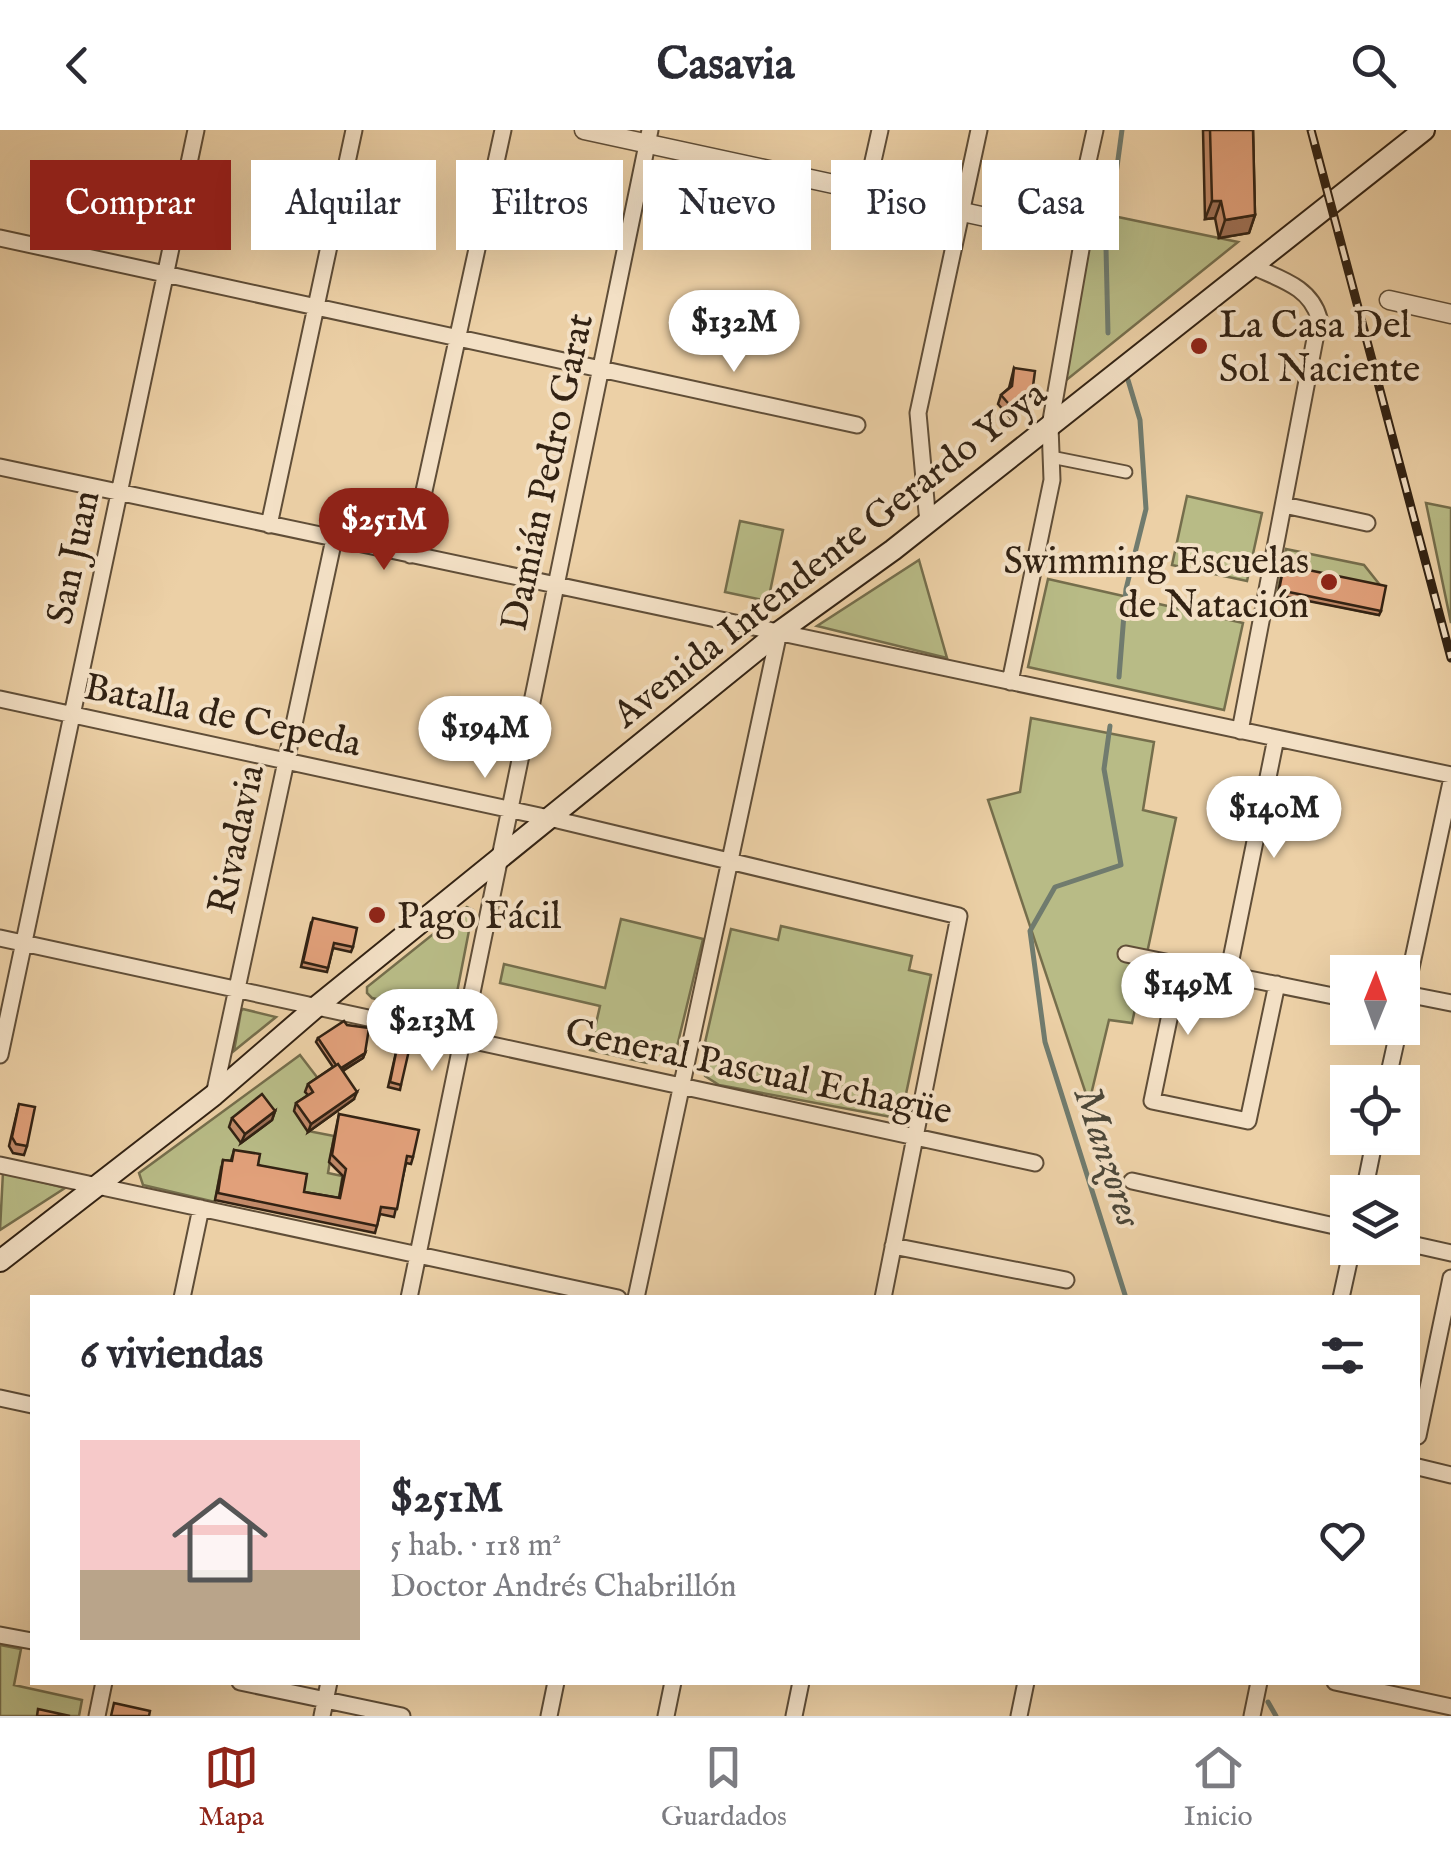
<!DOCTYPE html>
<html lang="es">
<head>
<meta charset="utf-8">
<style>
  body { margin:0; font-family:"IM FELL English",serif; background:#f2f2f3; color:#2b2b33; height:100vh; display:flex; flex-direction:column; font-size:38px; white-space:nowrap }
  * { box-sizing:border-box; margin:0 }
  p { font-size:32px; color:#7c7c81 }
  .icon { flex:none; width:55px; height:55px; fill:none; stroke:currentColor; stroke-width:2; stroke-linecap:round; stroke-linejoin:round }
  .map { position:relative; flex:1; overflow:hidden }
  .details { position:absolute; left:30px; top:1165px; width:1390px; height:390px; display:flex; flex-direction:column; background:#fff; border-radius:0px; box-shadow:0 10px 40px #0002 }
  .details>* { flex:none }
  .hud { position:absolute; left:30px; top:30px; width:1392px; height:90px; display:flex; gap:20px }
  .needle { width:65px; rotate:1deg }
  .fabs { position:absolute; left:1330px; top:825px; display:grid; gap:20px }
  .fabs a { display:grid; place-items:center; width:90px; height:90px; border-radius:0px; background:#fff; box-shadow:0 10px 40px #0002; font-size:50px }
  .price { position:absolute; translate:-50% -85px; padding:0 22px; border-radius:35px; background:#fff; color:#222; font-size:32px; line-height:65px; filter:drop-shadow(0 2px 5px #0008) }
  .price::after { content:''; position:absolute; left:50%; top:60px; width:30px; height:22px; margin-left:-15px; background:inherit; clip-path:polygon(0 0,100% 0,50% 100%) }
  .price.active { background:#8f2418; color:#fff }
  ul { padding:0; list-style:none }
  li { display:flex; align-items:center; gap:30px; height:250px; padding:0 50px }
  li span { display:grid; place-items:center; flex:none; width:280px; height:200px; border-radius:0px; color:#555 }
  li>.icon { margin-inline-start:auto }
  span .icon { width:120px; height:120px; fill:#fffc; stroke-width:1 }
  li b { font-size:42px }
  h2 { display:flex; justify-content:space-between; align-items:center; height:120px; padding:0 50px; font-size:42px }
  .chip { padding:0 35px; border-radius:0px; background:#fff; box-shadow:0 10px 40px #0002; font-size:35px; line-height:90px }
  .chip.active { background:#8f2418; color:#fff }
  header { display:flex; justify-content:space-between; align-items:center; height:130px; padding:0 50px; background:#fff; font-size:45px; font-weight:700 }
  .menu { display:flex; justify-content:space-around; align-items:center; height:140px; border-top:2px solid #e1e1e2; background:#fff; font-size:28px; color:#7c7c81 }
  .menu a { display:grid; justify-items:center; gap:5px }
  .menu .active { color:#8f2418 }
  .map>svg:first-child { display:block }
  .green { fill:#b8bb86; stroke:#756e4c; stroke-width:2.5 }
  .lines { fill:none; stroke-linecap:round; stroke-linejoin:round }
  .stream { stroke:#707b6e; stroke-width:5 }
  .pedestrian-casing { stroke:#604e38; stroke-width:15 }
  .minor-casing { stroke:#604e38; stroke-width:19 }
  .tertiary-casing { stroke:#604e38; stroke-width:21 }
  .secondary-casing { stroke:#322213; stroke-width:24 }
  .pedestrian { stroke:#f3e0c5; stroke-width:11 }
  .minor { stroke:#f3e0c5; stroke-width:15 }
  .tertiary { stroke:#f3e0c5; stroke-width:18 }
  .secondary { stroke:#f3e0c5; stroke-width:20 }
  .rail-casing { stroke:#322213; stroke-width:9 }
  .rail { stroke:#f3e0c5; stroke-width:5; stroke-dasharray:15; stroke-linecap:butt }
  .wall { fill:#c28a69; stroke:#322213; stroke-width:2.5 }
  .shaded-wall { fill:#9e7055; stroke:#322213; stroke-width:2.5 }
  .building { fill:#e1a07a; stroke:#322213; stroke-width:2.5 }
  .poi-dot { fill:#8f2418; stroke:#f3e0c5; stroke-width:4 }
  .labels { text-anchor:middle; stroke-width:8; stroke-linejoin:round; paint-order:stroke }
  .poi-label { font-size:38px; fill:#322213; stroke:#f3e0c5; text-anchor:start }
  .street-label { font-size:38px; fill:#322213; stroke:#f3e0c5 }
  .water-label { font-size:40px; font-style:italic; fill:#4c4739; stroke:#f3e0c5 }
</style>
</head>
<body>
<header><svg class="icon" aria-label="back" viewBox="0 0 24 24"><path d="M15 5l-7 7 7 7"/></svg>Casavia<svg class="icon" aria-label="search" viewBox="0 0 24 24"><circle cx="10" cy="10" r="6"/><path d="M15 15l6 6"/></svg></header>
<div class="map">
<svg width="1451" height="1586" viewBox="0 0 1451 1586">
  <rect width="100%" height="100%" fill="#ecd0a6"/>
  <filter id="stains"><feTurbulence type="fractalNoise" baseFrequency=".002" numOctaves="4"/><feColorMatrix values="0 0 0 0 .2 0 0 0 0 .09 0 0 0 0 .02 0 0 0 .5 -.17"/></filter>
  <radialGradient id="worn" r=".72"><stop offset=".6" stop-color="#630" stop-opacity="0"/><stop offset="1" stop-color="#630" stop-opacity=".3"/></radialGradient>
  <path class="green" d="M1118,87L1238,112L1059,256L1089,93Z
    M1187,366L1262,383L1247,451L1172,435Z
    M1426,373L1451,378V493Z
    M740,391L783,400L768,471L725,462Z
    M1286,419L1364,435L1384,460L1379,485L1277,464Z
    M919,430L947,528L817,496Z
    M1048,449L1243,493L1224,580L1028,537Z
    M441,576L509,589L505,608L437,594Z
    M1031,588L1154,612L1143,680L1176,688L1132,893L1109,890L1089,973L988,670L1020,662Z
    M467,777L473,780L453,883L445,885L372,868L367,863V857Z
    M621,789L703,809L674,929L647,933L590,920L600,876L500,853L504,834L605,858Z
    M781,796L912,826L909,840L931,845L902,983L896,988L719,955L705,946L701,930L731,799L778,810Z
    M243,879L276,887L234,921L241,881Z
    M300,925L320,951L310,969L308,1001L334,1006L328,1043L342,1046L346,1021L338,1076L301,1069L232,1027L230,1038L221,1037L215,1072L143,1055L139,1043Z
    M3,1042L65,1058L0,1100Z
    M0,1515L21,1519L14,1555L82,1570L79,1586H0Z"/>
  <g class="lines">
    <path class="stream" d="M1108,203L1106,118L1122,0
      M1119,547L1126,459L1146,379L1140,290L1128,250
      M1110,596L1104,639L1121,735L1055,757L1030,801L1045,912L1126,1168
      M1268,1572L1276,1586"/>
    <g class="pedestrian-casing">
      <path id="pedestrian" d="M1051,327L1126,342"/>
    </g>
    <g class="minor-casing">
      <path id="minor" d="M867,58L880,0
        M0,108L857,295
        M0,337L1451,645
        M1284,375L1367,393
        M928,393L918,283L979,0
        M269,395L354,0
        M410,425L503,0
        M1010,552L1052,350L1050,296L1083,108L1079,72L1095,0
        M0,569L549,688L959,786L883,1168
        M1240,601L1319,188C1310,156 1279,149 1252,136
        M0,808L1035,1033
        M1126,824L1348,869
        M1180,836L1152,971L1248,991L1277,854
        M1228,844L1276,608
        M1406,864L1451,873
        M1402,880L1451,652
        M0,925L196,0
        M1387,952L1399,898
        M214,965L334,409
        M0,1035L618,1168
        M1132,1051L1348,1099
        M1364,1062L1375,1008
        M1402,1112L1451,1123
        M893,1116L1066,1150
        M182,1168L201,1078
        M409,1168L650,0
        M636,1168L779,502
        M1341,1168L1352,1118
        M0,1268L32,1275
        M1418,1306L1451,1148
        M1418,1337L1451,1345
        M0,1505L32,1511
        M240,1552L402,1586
        M1335,1552L1451,1577
        M97,1586L104,1552
        M322,1586L329,1552
        M549,1586L556,1552
        M666,1586L673,1552
        M794,1586L801,1552
        M1019,1586L1026,1552
        M1252,1586L1259,1552"/>
    </g>
    <g class="tertiary-casing">
      <path id="tertiary" d="M584,0L1083,108
        M1389,170L1451,184"/>
    </g>
    <g class="secondary-casing">
      <path id="secondary" d="M0,1131L214,965L316,877L779,502L893,420L1424,0"/>
    </g>
    <use href="#pedestrian" class="pedestrian"/>
    <use href="#minor" class="minor"/>
    <use href="#tertiary" class="tertiary"/>
    <use href="#secondary" class="secondary"/>
    <g class="rail-casing">
      <path id="rail" d="M1311,0L1451,528"/>
    </g>
    <use href="#rail" class="rail"/>
  </g>
  <path class="wall" d="M1203,0H1253L1255,85L1249,103L1219,108L1215,88L1205,89Z
    M1014,238L1032,264L1028,274L1011,289L998,274L1001,265L1009,258Z
    M1284,435L1381,481L1379,485L1278,465Z
    M311,793L353,817L351,822L333,818L327,842L301,837Z
    M318,908L365,923L363,928L343,941L354,969L308,1002L294,981L296,973L308,965L305,962L308,954L333,937L316,912Z
    M397,918L401,955L400,960L388,957Z
    M19,974L27,1016L24,1025L13,1023L9,1016Z
    M275,981L272,990L241,1013L229,997L232,988Z
    M339,984L413,1027L411,1034L406,1033L394,1087L380,1084L375,1103L215,1070L223,1030L231,1031L234,1020L304,1062L339,1068L343,1046L329,1032Z"/>
  <path class="shaded-wall" d="M1212,71H1221L1215,88L1205,89Z
    M1255,85L1249,103L1219,108L1225,90Z
    M1032,264L1028,274L1011,289L1014,280Z
    M365,923L363,928L337,944L339,940Z
    M357,962L354,969L308,1002L311,994Z
    M275,981L272,990L241,1013L245,1004Z"/>
  <path class="building" d="M1210,0H1253L1255,85L1225,90L1221,71H1212Z
    M1014,238L1035,241L1032,264L1014,280L1001,265L1012,256Z
    M1284,435L1386,456L1381,481L1279,460Z
    M313,788L357,798L353,817L334,813L328,838L303,832Z
    M344,891L347,895L369,898L365,923L341,938L338,934L336,935L318,908Z
    M398,913L410,916L401,955L390,952Z
    M338,934L357,962L311,994L296,973L313,962L308,954Z
    M262,964L275,981L245,1004L232,988Z
    M19,974L35,977L27,1016L16,1014L12,1007Z
    M339,984L419,1000L413,1027L407,1026L397,1079L381,1077L377,1096L218,1063L223,1030L232,1031L234,1020L260,1024L258,1035L307,1044L304,1062L340,1068L346,1039L332,1025Z
    M114,1573L150,1581L149,1586H111Z
    M38,1579L70,1586H37Z"/>
  <g class="poi-dot">
    <circle cx="1199" cy="216" r="10"/>
    <circle cx="1329" cy="452" r="10"/>
    <circle cx="377" cy="785" r="10"/>
  </g>
  <g class="labels">
    <g class="poi-label">
      <text x="1219" y="207">La Casa Del<tspan x="1219" dy="44">Sol Naciente</tspan></text>
      <text x="1309" y="443" text-anchor="end">Swimming Escuelas<tspan x="1309" dy="44">de Natación</tspan></text>
      <text x="397" y="798">Pago Fácil</text>
    </g>
    <g class="street-label">
      <text transform="translate(546 342) rotate(-78)" y="13">Damián Pedro Garat</text>
      <text transform="translate(829 423) rotate(-38)" y="13">Avenida Intendente Gerardo Yoya</text>
      <text transform="translate(72 427) rotate(-78)" y="13">San Juan</text>
      <text transform="translate(223 584) rotate(12)" y="13">Batalla de Cepeda</text>
      <text transform="translate(235 709) rotate(-78)" y="13">Rivadavia</text>
      <text transform="translate(759 940) rotate(12)" y="13">General Pascual Echagüe</text>
    </g>
    <g class="water-label">
      <text transform="translate(1110 1026) rotate(72)" y="14">Manzores</text>
    </g>
  </g>
  <rect width="100%" height="100%" filter="url(#stains)"/>
  <rect width="100%" height="100%" fill="url(#worn)"/>
</svg>
<div class="fabs">
<a><svg class="needle" viewBox="-14 -14 28 28"><path d="M0-13l5 13h-10z" fill="#e53935"/><path d="M0 13l5-13h-10z" fill="#7c7c81"/></svg></a>
<a><svg class="icon" aria-label="locate" viewBox="0 0 24 24"><circle cx="12" cy="12" r="6"/><path d="M12 2v4M12 18v4M2 12h4M18 12h4"/></svg></a>
<a><svg class="icon" aria-label="layers" viewBox="0 0 24 24"><path d="M12 4l9 5-9 5-9-5zM3 14l9 5 9-5"/></svg></a>
</div>
<b class="price" style="left:734px;top:245px">$132M</b>
<b class="price active" style="left:384px;top:443px">$251M</b>
<b class="price" style="left:485px;top:651px">$194M</b>
<b class="price" style="left:1274px;top:731px">$140M</b>
<b class="price" style="left:1188px;top:908px">$149M</b>
<b class="price" style="left:432px;top:944px">$213M</b>
<div class="hud">
<a class="chip active">Comprar</a>
<a class="chip">Alquilar</a>
<a class="chip">Filtros</a>
<a class="chip">Nuevo</a>
<a class="chip">Piso</a>
<a class="chip">Casa</a>
</div>
<section class="details">
<h2>6 viviendas<svg class="icon" aria-label="filters" viewBox="0 0 24 24"><path d="M4 7h16M4 17h16"/><circle cx="9" cy="7" r="2"/><circle cx="15" cy="17" r="2"/></svg></h2>
<ul>
<li><span style="background:linear-gradient(#f6c9c9 65%,#b9a48a 0)"><svg class="icon" aria-label="home" viewBox="0 0 24 24"><path d="M3 11l9-7 9 7M6 9v11h12V9"/></svg></span><div><b>$251M</b><p>5 hab. · 118 m²</p><p>Doctor Andrés Chabrillón</p></div><svg class="icon" aria-label="heart" viewBox="0 0 24 24"><path d="M12 20l-8-8c-3-5 5-10 8-4 3-6 11-1 8 4z"/></svg></li>
</ul>
</section>
</div>
<nav class="menu">
<a class="active"><svg class="icon" aria-label="map" viewBox="0 0 24 24"><path d="M3 6l6-2 6 2 6-2v14l-6 2-6-2-6 2zM9 4v14M15 6v14"/></svg>Mapa</a>
<a><svg class="icon" aria-label="saved" viewBox="0 0 24 24"><path d="M7 4h10v16l-5-4-5 4z"/></svg>Guardados</a>
<a><svg class="icon" aria-label="home" viewBox="0 0 24 24"><path d="M3 11l9-7 9 7M6 9v11h12V9"/></svg>Inicio</a>
</nav>
</body>
</html>
